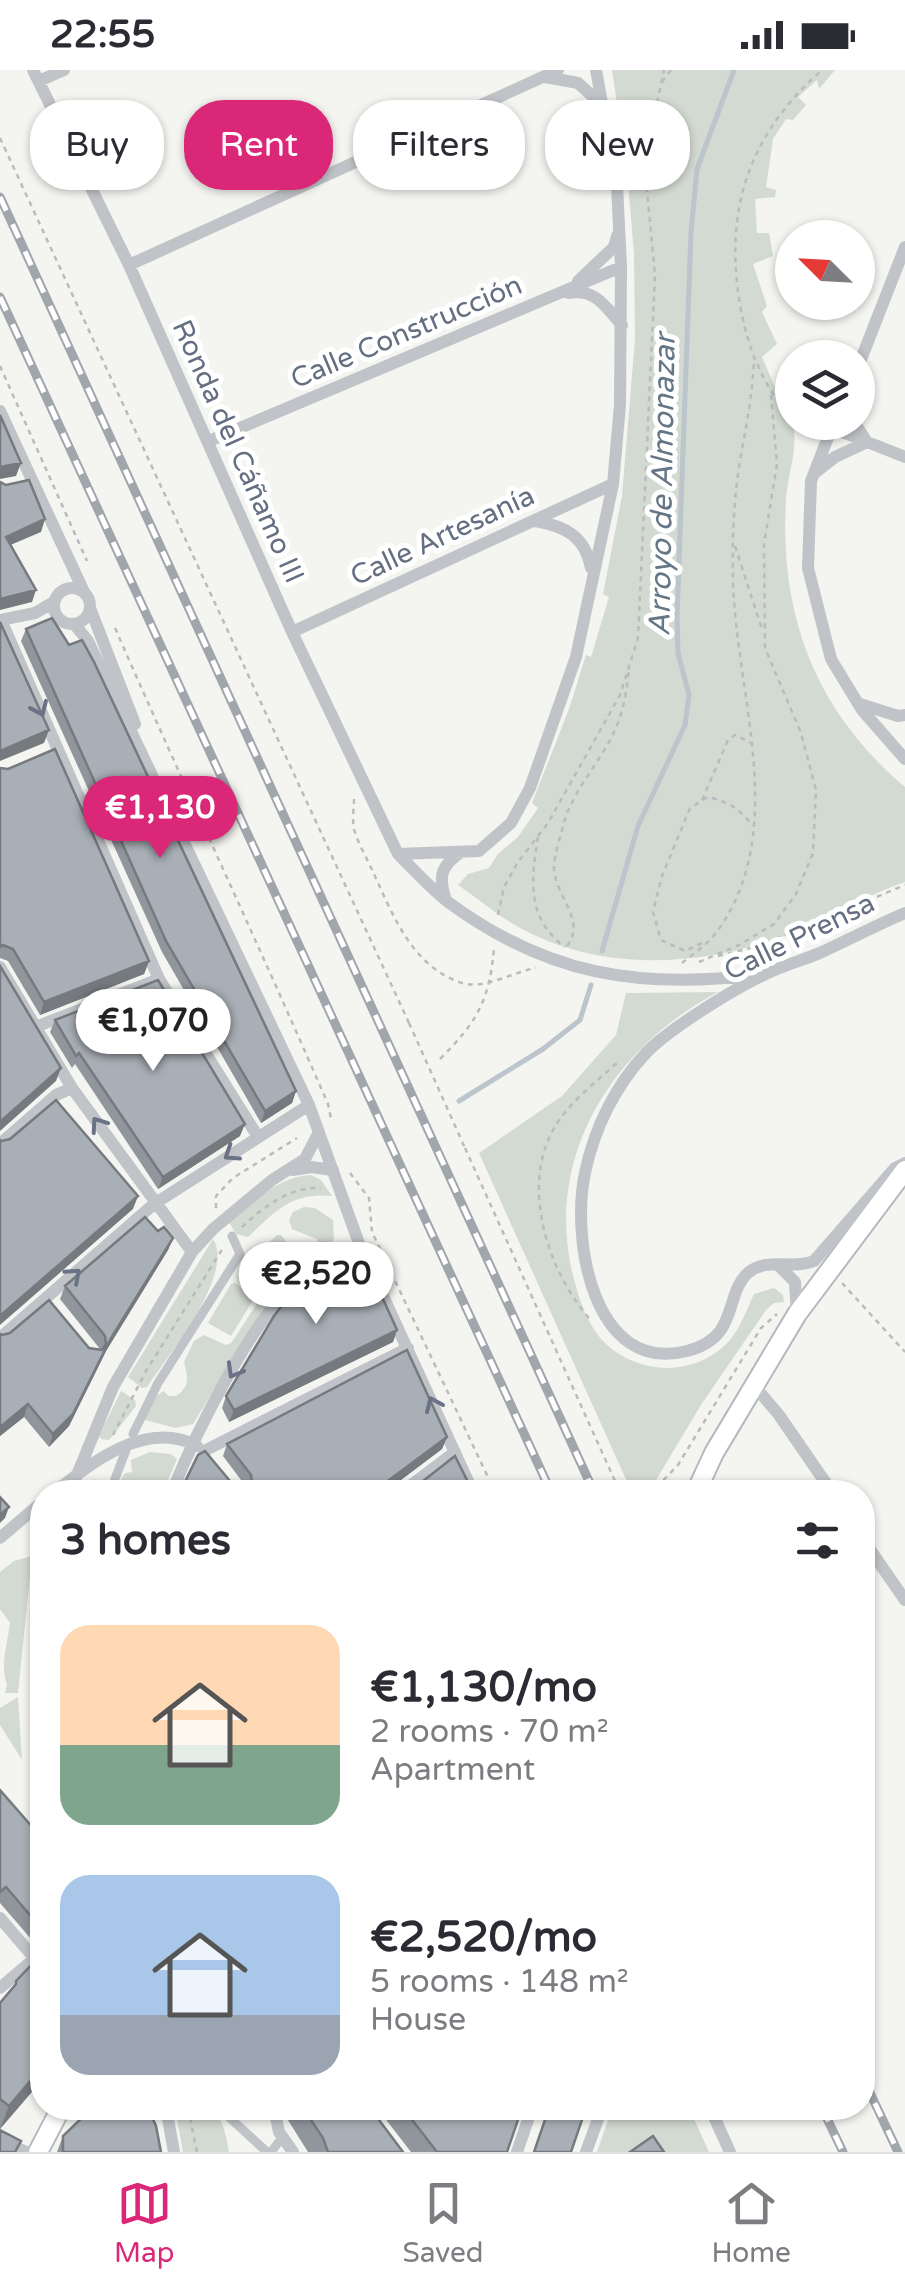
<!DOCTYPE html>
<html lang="en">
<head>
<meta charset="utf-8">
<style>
  body { margin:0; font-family:"Varela Round",sans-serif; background:#f7f7f7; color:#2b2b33; height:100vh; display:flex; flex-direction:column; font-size:38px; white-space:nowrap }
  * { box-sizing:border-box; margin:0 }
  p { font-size:32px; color:#7c7c81 }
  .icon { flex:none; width:55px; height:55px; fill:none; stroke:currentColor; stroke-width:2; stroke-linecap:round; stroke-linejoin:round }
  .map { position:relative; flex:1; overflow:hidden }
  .details { position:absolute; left:30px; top:1410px; width:845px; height:640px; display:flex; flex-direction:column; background:#fff; border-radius:40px; box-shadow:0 2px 8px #0004 }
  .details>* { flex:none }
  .top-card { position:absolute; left:30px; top:30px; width:845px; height:90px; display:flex; gap:20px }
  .needle { width:65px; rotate:294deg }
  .buttons { position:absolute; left:775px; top:150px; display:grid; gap:20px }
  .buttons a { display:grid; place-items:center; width:100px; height:100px; border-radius:50%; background:#fff; box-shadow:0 2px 8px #0004; font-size:50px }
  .price { position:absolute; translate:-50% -85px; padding:0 22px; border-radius:35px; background:#fff; color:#222; font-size:32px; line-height:65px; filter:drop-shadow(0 2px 5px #0008) }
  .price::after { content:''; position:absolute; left:50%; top:60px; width:30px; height:22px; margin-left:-15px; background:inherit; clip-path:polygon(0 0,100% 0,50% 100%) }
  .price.active { background:#db2777; color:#fff }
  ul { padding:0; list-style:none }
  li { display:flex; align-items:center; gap:30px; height:250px; padding:0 30px }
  li span { display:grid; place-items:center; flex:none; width:280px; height:200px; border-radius:30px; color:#555 }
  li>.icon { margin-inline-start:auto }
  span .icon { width:120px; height:120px; fill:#fffc; stroke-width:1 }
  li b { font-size:42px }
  h2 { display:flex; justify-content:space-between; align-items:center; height:120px; padding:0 30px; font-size:42px }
  .chip { padding:0 35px; border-radius:40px; background:#fff; box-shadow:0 2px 8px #0004; font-size:35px; line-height:90px }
  .chip.active { background:#db2777; color:#fff }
  .status { display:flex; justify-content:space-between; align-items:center; height:70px; padding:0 50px; background:#fff; direction:ltr }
  .status svg { height:28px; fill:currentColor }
  .tabs { display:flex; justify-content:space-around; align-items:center; height:140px; border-top:2px solid #e1e1e2; background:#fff; font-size:28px; color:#7c7c81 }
  .tabs a { display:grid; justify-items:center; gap:5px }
  .tabs .active { color:#db2777 }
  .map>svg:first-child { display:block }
  .green { fill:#d3dad1 }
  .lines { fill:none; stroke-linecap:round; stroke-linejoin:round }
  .stream { stroke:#bcc4cc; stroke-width:5 }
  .secondary-casing { stroke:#b5b8be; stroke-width:22 }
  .path { stroke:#babbbe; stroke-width:2.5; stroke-dasharray:5 5; stroke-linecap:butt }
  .pedestrian { stroke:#c0c3c7; stroke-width:9 }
  .minor { stroke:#c0c3c7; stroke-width:12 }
  .secondary { stroke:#fff; stroke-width:18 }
  .rail-casing { stroke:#a1a5ac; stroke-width:9 }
  .rail { stroke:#fff; stroke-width:5; stroke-dasharray:15; stroke-linecap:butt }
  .path-bridge { stroke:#babbbe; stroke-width:2.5; stroke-dasharray:5 5; stroke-linecap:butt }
  .wall { fill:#91969d }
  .shaded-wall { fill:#767a7f }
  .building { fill:#a9afb6; stroke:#767a7f; stroke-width:2.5 }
  .oneway { stroke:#6a7385 }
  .labels { text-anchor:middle; stroke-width:10; stroke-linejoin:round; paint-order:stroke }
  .street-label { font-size:28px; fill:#656f82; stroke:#fff }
  .water-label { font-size:30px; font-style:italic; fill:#657686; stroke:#fff }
</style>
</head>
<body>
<div class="status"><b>22:55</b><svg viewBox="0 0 49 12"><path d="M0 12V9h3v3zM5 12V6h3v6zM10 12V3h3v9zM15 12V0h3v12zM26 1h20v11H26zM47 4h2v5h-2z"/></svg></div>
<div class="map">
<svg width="905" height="2082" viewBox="0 0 905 2082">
  <rect width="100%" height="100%" fill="#f4f5f1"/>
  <path class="green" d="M612,0H835L819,19L817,10L798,27L806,35L793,50L786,49L773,69L766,117L776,120L775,127L755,129L757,163H769L773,186L753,194L767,236L762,242L777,274L762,287L777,322L792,334V342L788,341C803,369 788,398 786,430C779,546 816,642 905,717V812C873,823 845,839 815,853C727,894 617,907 528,862C503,850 481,831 458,815L468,804L489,798L498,784L518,767L538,738L532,733L569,639L586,585L591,587L609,527L603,524L622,426L635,269L634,184L627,100Z
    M718,922C616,976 547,1080 571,1197C577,1223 586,1254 605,1273C639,1306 696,1307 729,1271C741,1257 746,1241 754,1224L774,1218L783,1225L784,1232L774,1233L766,1240L701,1335L653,1415L642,1419L629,1416L479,1083L562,1026L616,965L626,923Z
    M311,1105L321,1110L332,1126C291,1122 276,1141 248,1167L236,1164L229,1152C253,1132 279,1106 311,1105Z
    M304,1137L315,1138L333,1150L334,1169L330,1176L292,1203L269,1229L193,1354L176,1358L145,1350C144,1339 154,1326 164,1321L168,1326H176C190,1317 188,1307 184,1292L194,1271L204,1265L226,1275L231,1273C255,1239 277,1192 318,1177L317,1169L292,1159L289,1150L293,1142Z
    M277,1165H281L296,1184L262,1215L244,1196Z
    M213,1169C236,1204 166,1288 147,1317L142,1318L128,1307Z
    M235,1213L255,1227L231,1266L208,1253L231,1214Z
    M121,1321L135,1330L136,1336L109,1370L101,1369L99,1366Z
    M150,1382L171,1384L177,1389L163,1422H113L125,1403L132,1402L131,1390Z
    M32,1486L18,1623H5L7,1615C0,1593 7,1577 10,1553L0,1539V1502L14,1491Z
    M18,1627L22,1690L0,1655V1638Z
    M175,2038C216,2037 222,2040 229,2082H183Z
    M612,2038H689L709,2082H597Z"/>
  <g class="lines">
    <path class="stream" d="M602,881L638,756L685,655L689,625L678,583L677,546L691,162L697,99L734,0
      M459,1031L543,979L580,950L591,915"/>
    <g class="secondary-casing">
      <path id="secondary" d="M696,1422L714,1383L797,1244L905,1100
        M38,2082L61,2038"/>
    </g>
    <path class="path" d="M662,12L671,0
      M0,68L409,953
      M0,296L87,491
      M792,349C764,317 749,282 741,240C723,143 747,66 822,0
      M796,352L814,368
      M735,476L762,559
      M115,558C185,718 259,875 328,1034L331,1049
      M354,729C354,738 352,750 354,759C358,774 367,788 373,802C393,845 412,897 462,913C484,920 513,902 536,898
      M702,730L728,670L735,665L751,673
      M538,767C531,810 526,848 565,877
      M498,845L504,817L518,792L548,753L620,625L638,568L655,205L647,120L649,71L664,0
      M702,873L685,881L661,870L653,842L662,806L690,738L708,727C729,732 740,739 753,756
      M567,876C587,850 555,827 554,798C554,786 559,772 562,760C569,727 593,701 609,672C622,649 627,623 629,598
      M718,886L759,876L905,815
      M699,892L739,875L774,854L796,824L813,783L816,720L801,663L765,578L764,474L777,394L771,325
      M682,893C693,884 708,874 716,863C792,760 734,621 733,506C732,466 734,425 741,385C747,352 753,321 754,288
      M440,989C477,952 490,930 494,877
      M465,1078L615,1411L632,1422
      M350,1103L369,1128L372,1162L495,1422
      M216,1138V1126L233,1108L297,1068
      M242,1157C263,1137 291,1116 321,1118
      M842,1213L905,1282
      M589,1248C548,1201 521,1118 553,1060C568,1033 595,1013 618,992
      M113,1365L146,1301L223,1178
      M92,1422L96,1410
      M648,1422L653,1421L678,1395L761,1258L777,1244
      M188,2038L197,2082"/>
    <path class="pedestrian" d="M133,1364L158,1313L240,1184L232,1166
      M110,1422L126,1380
      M219,2038L267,2082
      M271,2082L278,2073"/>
    <path class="minor" d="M33,0L129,195L292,562L398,784L479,781L511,753L530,718L576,587L613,414L620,335L621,197L617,115L596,0
      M545,7L578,13L601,34
      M39,11L64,0
      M129,195L558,0
      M578,211L614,177L617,166
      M569,223C596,218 606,238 622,255
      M858,297L905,177
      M0,341L85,524
      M834,352L811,411L808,498L831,589L862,640L905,689
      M832,358L905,387
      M209,371L621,197
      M816,402L835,387L867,372L854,352
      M535,451C565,456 585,466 591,498
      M54 536a18 18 0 1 1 36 0a18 18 0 1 1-36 0Z
      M90,538L135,654
      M0,550L35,543L54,532
      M1,550L159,909L258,1067
      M75,555L88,571L309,1035L360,1176L473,1422
      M292,562L613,414
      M860,634L898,646L905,645
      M398,784C414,800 430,818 448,832C547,905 638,919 757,905
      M445,827C438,805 442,795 461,782
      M905,843C877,855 850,869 822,882C804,890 784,895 766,904C735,918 669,959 646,983C615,1016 594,1059 585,1103C571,1167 592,1305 687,1281C741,1267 723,1224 749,1202C768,1187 792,1200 814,1191L895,1098L905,1093
      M0,897L72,1018L192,1182
      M38,956L159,909
      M0,1074L56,1025L72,1018
      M293,1100L311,1097L333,1100
      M779,1196L795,1212L797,1244
      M0,1268L154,1134L309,1035
      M753,1314L779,1345L832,1422
      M204,1381L408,1278
      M55,1422C92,1392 147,1349 197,1376
      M70,1422L113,1317L192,1182L213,1159L272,1110L305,1089L319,1062
      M172,1422C197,1359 250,1255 298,1207C313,1192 339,1180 360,1176
      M402,1422L455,1382
      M0,1468L42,1432
      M862,1468L905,1530
      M42,1584V1649
      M0,1848L42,1897
      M0,1918L34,1889
      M166,2038L174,2082
      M274,2038L279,2062L293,2082
      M710,2038L730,2082
      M0,2069L26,2082
      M517,2082L532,2038
      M586,2082L602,2038"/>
    <use href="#secondary" class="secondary"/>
    <g class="rail-casing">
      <path id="rail" d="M0,127L594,1422
        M0,227L551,1422
        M862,2006L898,2082
        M822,2038L843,2082"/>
    </g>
    <use href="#rail" class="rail"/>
    <path class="path-bridge" d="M409,953L465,1078"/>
  </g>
  <path class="wall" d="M26,559L296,1021L292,1033L261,1053L162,882L21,571Z
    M0,698L149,891L144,904L40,945L8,891L0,888Z
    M55,950L240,1066L158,1119L75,994L72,998L50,962Z
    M158,1161L173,1168L168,1180L106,1281L69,1356L49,1377L24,1347L0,1366V1264L100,1279L60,1229L65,1216Z
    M397,1260L393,1272L229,1352L222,1338L226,1326Z
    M407,1280L447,1367L442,1379L385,1422H180L198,1385L205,1381L235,1417L247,1418L223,1386L227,1374Z
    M0,1720L34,1759L42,1766V1874L38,1877L0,1833Z
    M42,1884V2010L0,2059V1933L13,1918L16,1911Z
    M285,2038H370L403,2082H308L286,2047Z
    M377,2038H522L507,2082H411Z
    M63,2066L161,2082H57Z"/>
  <path class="shaded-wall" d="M21,393L16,406L0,409V397Z
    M45,449L41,462L1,479L6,467Z
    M36,520L32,532L0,540V529Z
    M49,660L44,673L0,691V681Z
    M149,891L144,904L40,945L44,932Z
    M61,998L56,1011L0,1061V1052Z
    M296,1021L292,1033L261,1053L265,1041Z
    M245,1054L240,1066L158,1119L163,1107Z
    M138,1126L133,1139L0,1255V1246Z
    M173,1168L168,1180L106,1281L69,1356L49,1377L53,1364Z
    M397,1260L393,1272L229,1352L234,1340Z
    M28,1334L24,1347L0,1366V1357Z
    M447,1367L442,1379L385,1422H373Z
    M9,1437L5,1448L0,1453V1445Z
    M42,1997V2010L0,2059L9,2036Z"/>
  <path class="building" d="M0,345L21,393L0,397Z
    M29,410L45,449L6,467L36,520L0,529V412L6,415Z
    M52,548L69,575L82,570L94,592L296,1021L265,1041L166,871L26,559Z
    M0,552L49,660L0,681Z
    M55,679L149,891L44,932L13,879L3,875L0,877V698L8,699Z
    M0,896L61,998L0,1052Z
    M158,910L245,1054L163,1107L79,983L76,986L55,950Z
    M56,1030L138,1126L0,1246V1070L2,1071L10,1069Z
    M145,1147L158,1161L164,1157L173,1168L111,1268L73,1344L53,1364L28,1334L0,1357V1264L2,1265L10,1263L49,1230L89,1278L102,1280L106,1274L105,1266L65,1216Z
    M359,1176L397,1260L234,1340L226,1326L274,1246L300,1212L303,1214L335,1185Z
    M407,1280L447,1367L373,1422H180L198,1385L205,1381L235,1417L248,1418L252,1413L251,1405L227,1374Z
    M455,1386L473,1422H409Z
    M0,1427L9,1437L0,1445Z
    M0,1720L34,1759L39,1755L42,1766V1859L6,1817L0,1822Z
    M42,1884V1997L9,2036L0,2029V1933L16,1914V1911Z
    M92,2038H148L156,2056L161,2082H63V2066Z
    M303,2038H370L403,2082H328L323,2068Z
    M403,2038H522L507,2082H437Z
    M549,2038H586L571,2082H534Z
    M0,2060L21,2071L15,2082H0Z
    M653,2066L664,2082H630Z"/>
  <defs><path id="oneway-chevron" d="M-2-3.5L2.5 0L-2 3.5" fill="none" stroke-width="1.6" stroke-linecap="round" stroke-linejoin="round" transform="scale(2.5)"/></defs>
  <g class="oneway">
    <use href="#oneway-chevron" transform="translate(40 639) rotate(66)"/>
    <use href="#oneway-chevron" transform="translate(98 1054) rotate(-125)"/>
    <use href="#oneway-chevron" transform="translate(231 1084) rotate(147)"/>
    <use href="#oneway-chevron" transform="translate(74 1205) rotate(-42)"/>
    <use href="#oneway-chevron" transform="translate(234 1301) rotate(120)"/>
    <use href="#oneway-chevron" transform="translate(433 1334) rotate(-114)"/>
  </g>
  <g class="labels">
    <g class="street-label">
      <text transform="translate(406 261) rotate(-23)" y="10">Calle Construcción</text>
      <text transform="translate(239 381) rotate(66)" y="10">Ronda del Cáñamo III</text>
      <text transform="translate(442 465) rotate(-25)" y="10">Calle Artesanía</text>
      <text transform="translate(799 866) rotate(-26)" y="10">Calle Prensa</text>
    </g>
    <g class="water-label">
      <text transform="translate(662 415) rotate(-89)" y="10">Arroyo de Almonazar</text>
    </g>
  </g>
</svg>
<div class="buttons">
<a><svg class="needle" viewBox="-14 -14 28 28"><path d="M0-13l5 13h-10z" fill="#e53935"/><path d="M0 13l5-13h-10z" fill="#7c7c81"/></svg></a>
<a><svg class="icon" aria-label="layers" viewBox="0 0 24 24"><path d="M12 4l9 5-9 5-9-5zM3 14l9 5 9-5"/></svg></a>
</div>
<b class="price active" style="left:160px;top:791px">€1,130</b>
<b class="price" style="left:153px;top:1004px">€1,070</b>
<b class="price" style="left:316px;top:1257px">€2,520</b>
<div class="top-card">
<a class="chip">Buy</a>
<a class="chip active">Rent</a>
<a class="chip">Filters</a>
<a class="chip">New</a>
</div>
<section class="details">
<h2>3 homes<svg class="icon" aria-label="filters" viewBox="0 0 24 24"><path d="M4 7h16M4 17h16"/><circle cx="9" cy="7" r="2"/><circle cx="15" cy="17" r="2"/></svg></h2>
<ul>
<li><span style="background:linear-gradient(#ffd9b3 60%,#7fa58c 0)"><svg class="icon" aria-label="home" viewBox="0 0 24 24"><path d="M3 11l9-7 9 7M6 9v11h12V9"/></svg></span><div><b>€1,130/mo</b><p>2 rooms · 70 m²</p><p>Apartment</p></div></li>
<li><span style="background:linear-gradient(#a9c7e8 70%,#9aa5b1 0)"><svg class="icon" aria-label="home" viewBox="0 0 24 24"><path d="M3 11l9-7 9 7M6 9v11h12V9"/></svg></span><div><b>€2,520/mo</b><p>5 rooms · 148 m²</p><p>House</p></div></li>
</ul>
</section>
</div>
<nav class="tabs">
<a class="active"><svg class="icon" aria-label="map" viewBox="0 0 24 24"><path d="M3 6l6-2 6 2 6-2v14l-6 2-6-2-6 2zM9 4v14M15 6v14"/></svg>Map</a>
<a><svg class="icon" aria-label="saved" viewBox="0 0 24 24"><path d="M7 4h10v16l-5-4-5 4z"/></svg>Saved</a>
<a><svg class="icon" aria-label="home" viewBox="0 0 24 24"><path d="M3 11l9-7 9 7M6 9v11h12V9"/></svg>Home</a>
</nav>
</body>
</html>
